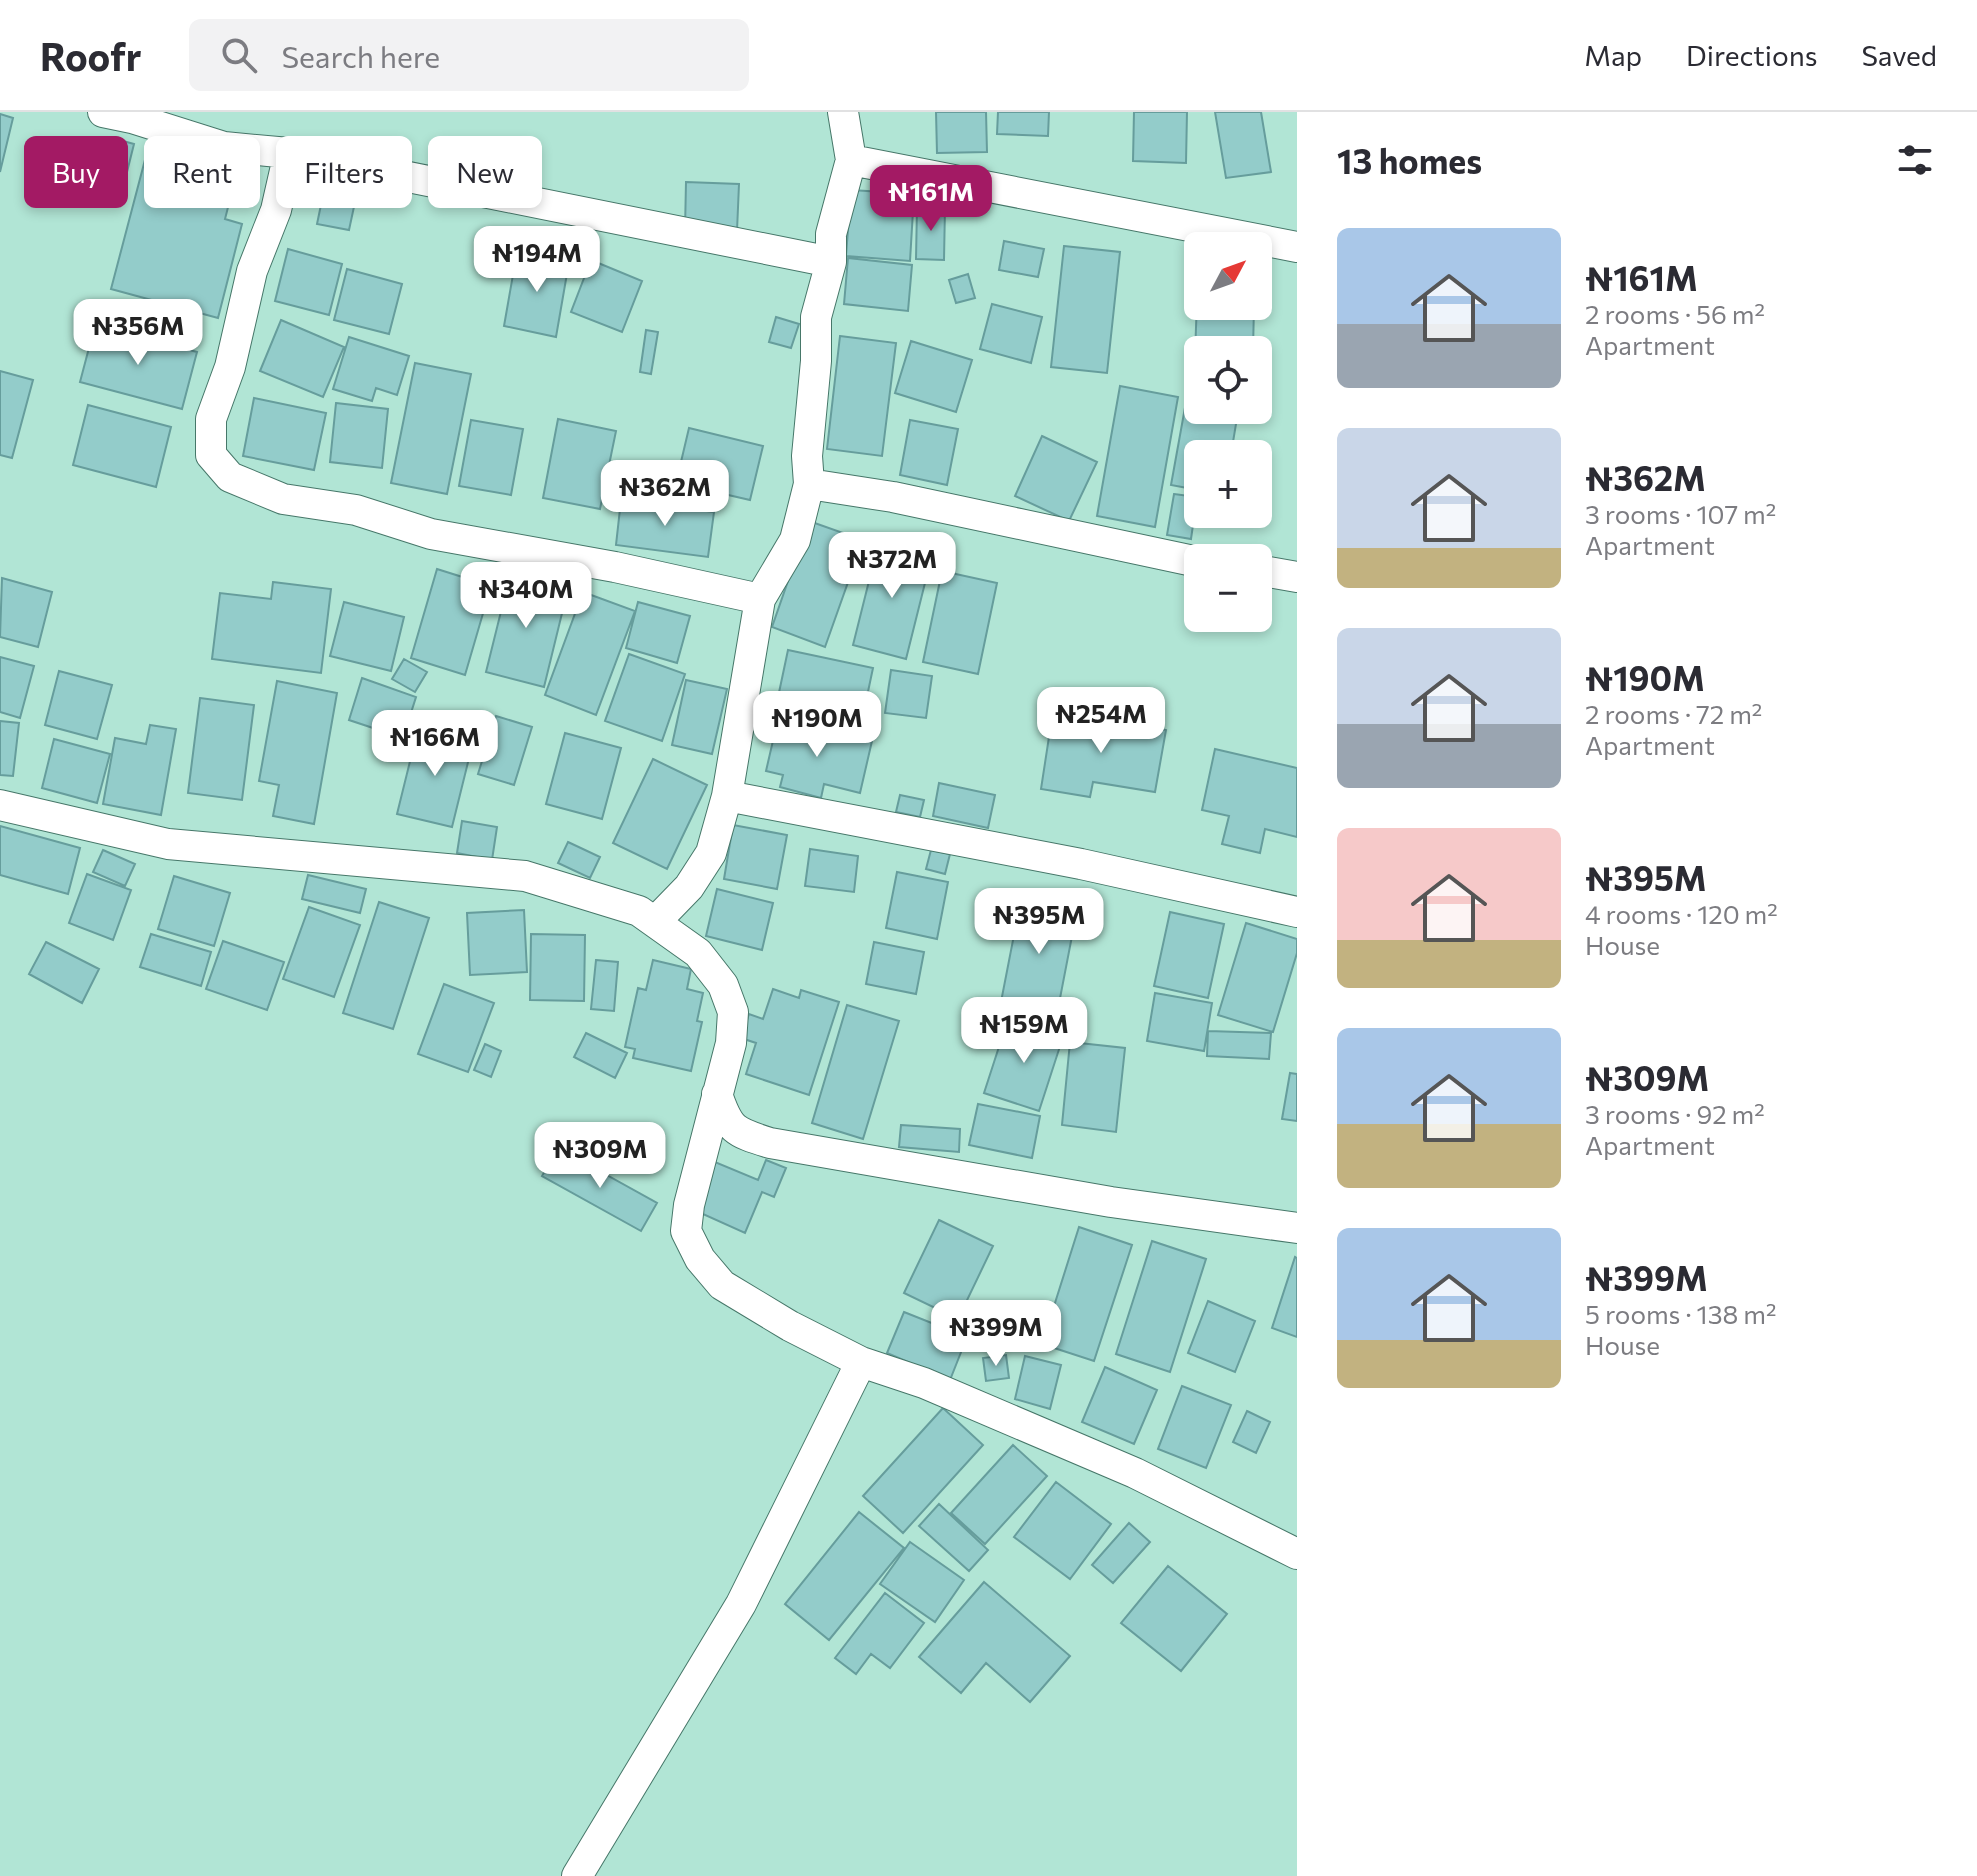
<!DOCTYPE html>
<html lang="en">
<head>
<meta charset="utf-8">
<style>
  body { margin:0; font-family:Commissioner,sans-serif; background:#f2f2f3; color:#2b2b33; height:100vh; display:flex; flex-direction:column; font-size:30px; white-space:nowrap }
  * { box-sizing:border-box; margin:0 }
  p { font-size:26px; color:#7c7c81 }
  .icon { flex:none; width:44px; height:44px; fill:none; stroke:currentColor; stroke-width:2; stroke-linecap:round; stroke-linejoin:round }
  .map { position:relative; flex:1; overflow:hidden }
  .side { display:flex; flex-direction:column; background:#fff; width:680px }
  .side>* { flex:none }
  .guide { position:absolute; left:24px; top:24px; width:760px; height:72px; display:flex; gap:16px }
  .needle { width:52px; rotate:49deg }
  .buttons { position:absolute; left:1184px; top:120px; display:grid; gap:16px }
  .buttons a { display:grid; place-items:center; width:88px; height:88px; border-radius:12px; background:#fff; box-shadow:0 4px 12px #0003; font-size:40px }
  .price { position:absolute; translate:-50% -68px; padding:0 18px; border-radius:16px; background:#fff; color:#222; font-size:26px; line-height:52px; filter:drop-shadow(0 2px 4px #0008) }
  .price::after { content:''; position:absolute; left:50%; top:48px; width:24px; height:18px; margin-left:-12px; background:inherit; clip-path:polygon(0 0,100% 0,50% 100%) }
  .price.selected { background:#a31a64; color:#fff }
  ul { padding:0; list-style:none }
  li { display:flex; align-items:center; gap:24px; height:200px; padding:0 40px }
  li span { display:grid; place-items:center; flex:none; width:224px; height:160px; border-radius:12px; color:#555 }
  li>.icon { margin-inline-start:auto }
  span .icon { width:96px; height:96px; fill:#fffc; stroke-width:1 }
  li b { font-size:34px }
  h2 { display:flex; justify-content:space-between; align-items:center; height:96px; padding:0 40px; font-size:34px }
  .pill { padding:0 28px; border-radius:12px; background:#fff; box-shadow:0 4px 12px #0003; font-size:28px; line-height:72px }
  .pill.selected { background:#a31a64; color:#fff }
  header { display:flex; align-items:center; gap:48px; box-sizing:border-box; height:112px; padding:0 40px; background:#fff; border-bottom:2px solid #e1e1e2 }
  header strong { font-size:38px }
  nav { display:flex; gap:44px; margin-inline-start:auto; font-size:28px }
  .search { width:560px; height:72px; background:#f2f2f3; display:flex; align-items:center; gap:20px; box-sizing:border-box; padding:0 28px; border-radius:12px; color:#7c7c81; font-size:30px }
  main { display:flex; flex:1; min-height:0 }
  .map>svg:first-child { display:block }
  .building { fill:#93ccca; stroke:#669d9c; stroke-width:2 }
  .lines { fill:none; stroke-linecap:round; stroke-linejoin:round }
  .street-casing { stroke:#467769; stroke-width:32 }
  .street { stroke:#fff; stroke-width:30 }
</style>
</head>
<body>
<header>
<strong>Roofr</strong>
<div class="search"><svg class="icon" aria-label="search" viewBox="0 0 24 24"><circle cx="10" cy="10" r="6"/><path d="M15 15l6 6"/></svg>Search here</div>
<nav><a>Map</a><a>Directions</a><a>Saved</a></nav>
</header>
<main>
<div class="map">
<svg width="1297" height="1764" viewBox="0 0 1297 1764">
  <rect width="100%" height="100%" fill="#b1e5d5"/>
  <path class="building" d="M936,0H986L987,40L937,41Z
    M998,0H1049L1048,24L997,22Z
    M1134,0H1187L1186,51L1133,49Z
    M1215,0H1261L1271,60L1226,66Z
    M0,2L13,6L0,60Z
    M112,26L134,32L121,84L83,74L89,53L104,57Z
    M146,44L235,68L225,107L242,112L218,206L111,177Z
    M326,69L358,76L349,118L317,112Z
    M686,70L739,72L737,119L685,118Z
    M851,78L914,82L910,149L846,144Z
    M917,95H945L944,148L916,147Z
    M1004,129L1044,137L1038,165L999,158Z
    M1064,134L1120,140L1107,261L1051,255Z
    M288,137L342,152L329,203L275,189Z
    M517,140L569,150L556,225L504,214Z
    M848,146L912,153L908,199L844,192Z
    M591,148L642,169L622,220L571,200Z
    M347,157L402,172L389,222L334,208Z
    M1198,161V194H1254L1253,238H1198V243H1195Z
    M968,162L975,186L956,191L949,168Z
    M992,192L1042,205L1031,251L980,237Z
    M776,205L799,212L791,236L769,230Z
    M281,208L344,235L323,285L260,259Z
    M95,213L197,240L182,297L80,270Z
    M646,218L658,220L651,262L640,260Z
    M840,224L896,231L882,344L827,337Z
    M349,225L409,244L397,283L376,276L372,289L333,277Z
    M911,229L972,248L956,300L895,281Z
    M415,251L471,262L447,382L391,371Z
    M0,259L33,268L12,346L0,343Z
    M1120,274L1178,285L1155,415L1097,404Z
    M254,286L326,301L314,358L243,344Z
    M1186,290L1198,293V298L1238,300L1231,342H1198V378L1171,373Z
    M336,291L388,297L382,356L330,350Z
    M88,293L171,315L156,375L73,353Z
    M558,307L616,319L600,397L543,386Z
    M471,308L523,317L511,383L459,374Z
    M910,308L958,317L947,373L900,363Z
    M689,316L763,334L750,388L676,371Z
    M1042,324L1097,350L1069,409L1015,384Z
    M1174,382L1197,385L1191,427L1167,423Z
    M621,388L714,400L708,445L616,433Z
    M809,409L863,428L825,535L772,515Z
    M879,429L932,443L906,547L853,533Z
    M437,457L491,474L465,563L411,546Z
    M511,459L557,471L553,486L565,489L544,575L486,560Z
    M942,459L997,471L978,562L923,550Z
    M2,466L52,480L38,535L0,525Z
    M273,470L331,477L321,561L212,547L220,481L271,487Z
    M583,480L635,499L596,603L545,583Z
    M344,490L404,505L391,559L330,544Z
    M638,490L690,504L677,551L626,536Z
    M788,538L873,556L862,608L837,602L835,614L793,605L796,593L777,590Z
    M629,542L685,562L662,629L605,609Z
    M0,545L34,554L20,606L0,600Z
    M404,547L427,560L415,580L392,567Z
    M891,558L932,564L926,606L885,601Z
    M59,559L112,573L97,627L45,613Z
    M362,566L416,585L403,626L349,608Z
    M686,568L727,577L712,642L672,633Z
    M277,569L337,581L314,712L273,704L279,673L259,669Z
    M200,586L254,593L242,688L188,681Z
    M1053,599L1166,618L1155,680L1093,670L1090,685L1041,677Z
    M496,604L532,615L514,673L478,662Z
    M778,607L872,629L860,681L824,672L821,686L780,675L783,663L766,659Z
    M0,609L19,611L13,664L0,663Z
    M150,613L176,617L161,703L103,692L115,626L146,632Z
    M418,617L473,630L452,715L397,702Z
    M565,621L621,636L602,707L546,692Z
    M54,627L110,642L97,691L42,676Z
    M1215,637L1297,656V725L1265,717L1260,741L1222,732L1229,704L1202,698Z
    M653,647L707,673L667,757L613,731Z
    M939,671L995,683L988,716L933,704Z
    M900,683L924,688L920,705L896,700Z
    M462,709L497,715L492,748L457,741Z
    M733,713L787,723L777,777L724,767Z
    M0,714L80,736L68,782L0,763Z
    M568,730L600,745L590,766L558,751Z
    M810,737L858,744L854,780L805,774Z
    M103,738L135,752L125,774L93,760Z
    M931,738L950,742L945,762L926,757Z
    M897,760L948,770L937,827L886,816Z
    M87,762L131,778L113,828L69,811Z
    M308,763L366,777L360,801L302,787Z
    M174,764L230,781L214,834L158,817Z
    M717,777L773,791L762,838L706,824Z
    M1022,782L1078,793L1056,907L1000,895Z
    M379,790L429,806L393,917L343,901Z
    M309,795L360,813L334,885L283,867Z
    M524,798L527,860L470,863L467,801Z
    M1170,800L1224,812L1208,886L1154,874Z
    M1246,811L1297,827V841L1273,920L1218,903Z
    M151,822L211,840L201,874L140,855Z
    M531,822L585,823L584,889L530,888Z
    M223,829L284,850L267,898L206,877Z
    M46,830L99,857L82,891L29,862Z
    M874,830L924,840L916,882L866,872Z
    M596,848L618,850L614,899L591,897Z
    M653,848L691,857L687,877L703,881L697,909L702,910L691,959L633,946L635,937L625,935L638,876L646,878Z
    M444,872L494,891L468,960L418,942Z
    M773,877L799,886L801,878L839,890L809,983L746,962L756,931L741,926L749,902L763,907Z
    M1155,881L1212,891L1204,939L1147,929Z
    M847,893L899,909L863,1027L812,1011Z
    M1008,907L1063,925L1039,999L984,981Z
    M1208,919L1271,921L1269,947L1207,944Z
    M586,921L627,941L615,966L574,945Z
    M1070,930L1125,936L1116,1020L1062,1013Z
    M485,932L501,939L491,965L474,958Z
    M1290,961L1297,962V1009L1282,1007Z
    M978,992L1040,1004L1032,1046L969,1033Z
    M901,1013L960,1017L959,1040L899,1035Z
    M558,1036L657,1091L641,1119L542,1064Z
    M766,1048L786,1056L774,1085L762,1080L745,1121L694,1098L715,1050L758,1068Z
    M939,1108L993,1134L958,1207L904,1181Z
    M1079,1115L1132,1133L1094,1249L1042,1232Z
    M1152,1129L1206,1147L1170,1260L1116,1242Z
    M1295,1145L1297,1146V1225L1272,1216Z
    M1208,1189L1255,1209L1235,1260L1188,1241Z
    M904,1200L967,1225L950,1268L887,1241Z
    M1006,1243L1009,1266L986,1269L983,1246Z
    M1025,1244L1061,1253L1050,1297L1015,1287Z
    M1105,1255L1157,1278L1134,1332L1082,1310Z
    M1182,1274L1231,1293L1206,1356L1158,1337Z
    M943,1296L983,1333L903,1421L863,1384Z
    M1247,1299L1270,1310L1256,1341L1233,1330Z
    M1013,1333L1047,1364L985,1432L951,1401Z
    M1056,1370L1111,1412L1070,1467L1014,1425Z
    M939,1392L988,1438L969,1459L919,1414Z
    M859,1400L904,1436L829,1528L785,1492Z
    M1129,1411L1150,1430L1113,1471L1092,1453Z
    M910,1430L964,1468L935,1510L880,1472Z
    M1168,1454L1227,1502L1181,1559L1121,1511Z
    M984,1470L1070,1544L1030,1590L986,1551L961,1581L919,1545Z
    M885,1481L924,1511L890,1556L871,1542L856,1562L835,1546Z"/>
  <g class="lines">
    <g class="street-casing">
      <path id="street" d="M103,0L132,6L224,35L289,41L276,98L252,159L230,255L211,307V343L230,365L283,387L356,398L431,422L615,455L760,487L727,684L711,741L689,775L655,810
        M289,41L831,150
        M851,48L1297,135
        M809,372L893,385L1198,450
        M1258,458L1297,465
        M760,487L795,428L809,372L807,344L816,249V205L831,150V122L851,48L843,0
        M727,684L1081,752L1297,800
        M0,693L168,732L525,764L639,799L698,841L723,873L733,900L731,931L689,1093L686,1119L700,1147L722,1173L790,1214L861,1250L924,1271L1135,1361L1297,1442
        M717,982C729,1018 734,1020 770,1031L1111,1090L1297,1116
        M577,1764L741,1492L861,1250"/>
    </g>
    <use href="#street" class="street"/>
  </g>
</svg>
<div class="buttons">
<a><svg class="needle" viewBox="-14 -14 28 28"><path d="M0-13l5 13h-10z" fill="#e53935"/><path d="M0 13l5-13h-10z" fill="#7c7c81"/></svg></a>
<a><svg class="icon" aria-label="locate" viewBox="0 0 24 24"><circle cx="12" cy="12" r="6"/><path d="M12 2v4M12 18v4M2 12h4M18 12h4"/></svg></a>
<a>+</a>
<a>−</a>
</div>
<b class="price selected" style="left:931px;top:121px">₦161M</b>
<b class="price" style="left:537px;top:182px">₦194M</b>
<b class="price" style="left:138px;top:255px">₦356M</b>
<b class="price" style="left:665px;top:416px">₦362M</b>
<b class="price" style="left:892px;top:488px">₦372M</b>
<b class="price" style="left:526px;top:518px">₦340M</b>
<b class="price" style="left:1101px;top:643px">₦254M</b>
<b class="price" style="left:817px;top:647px">₦190M</b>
<b class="price" style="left:435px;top:666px">₦166M</b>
<b class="price" style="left:1039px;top:844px">₦395M</b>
<b class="price" style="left:1024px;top:953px">₦159M</b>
<b class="price" style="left:600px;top:1078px">₦309M</b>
<b class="price" style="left:996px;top:1256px">₦399M</b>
<div class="guide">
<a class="pill selected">Buy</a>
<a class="pill">Rent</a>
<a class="pill">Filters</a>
<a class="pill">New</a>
</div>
</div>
<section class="side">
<h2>13 homes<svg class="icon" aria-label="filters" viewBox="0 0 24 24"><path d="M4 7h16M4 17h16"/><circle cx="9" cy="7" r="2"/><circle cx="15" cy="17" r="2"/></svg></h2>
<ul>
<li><span style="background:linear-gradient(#a9c7e8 60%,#9aa5b1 0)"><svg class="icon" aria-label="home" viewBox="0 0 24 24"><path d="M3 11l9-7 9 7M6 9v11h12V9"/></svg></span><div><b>₦161M</b><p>2 rooms · 56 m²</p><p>Apartment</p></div></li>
<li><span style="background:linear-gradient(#c9d6e8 75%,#c2b280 0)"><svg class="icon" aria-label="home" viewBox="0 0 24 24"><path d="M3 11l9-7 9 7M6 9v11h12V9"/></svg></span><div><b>₦362M</b><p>3 rooms · 107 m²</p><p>Apartment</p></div></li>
<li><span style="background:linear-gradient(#c9d6e8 60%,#9aa5b1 0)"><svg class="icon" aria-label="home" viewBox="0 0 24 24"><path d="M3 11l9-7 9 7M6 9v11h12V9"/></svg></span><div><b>₦190M</b><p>2 rooms · 72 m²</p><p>Apartment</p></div></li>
<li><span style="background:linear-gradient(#f6c9c9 70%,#c2b280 0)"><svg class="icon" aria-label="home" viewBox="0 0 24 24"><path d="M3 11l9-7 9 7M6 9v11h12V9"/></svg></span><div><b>₦395M</b><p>4 rooms · 120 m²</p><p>House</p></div></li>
<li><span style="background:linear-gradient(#a9c7e8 60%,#c2b280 0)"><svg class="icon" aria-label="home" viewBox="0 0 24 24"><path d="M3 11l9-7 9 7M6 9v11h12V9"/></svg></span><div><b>₦309M</b><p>3 rooms · 92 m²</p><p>Apartment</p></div></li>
<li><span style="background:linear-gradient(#a9c7e8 70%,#c2b280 0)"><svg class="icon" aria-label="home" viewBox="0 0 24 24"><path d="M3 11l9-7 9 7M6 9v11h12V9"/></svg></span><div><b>₦399M</b><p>5 rooms · 138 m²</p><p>House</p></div></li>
</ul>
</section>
</main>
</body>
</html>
